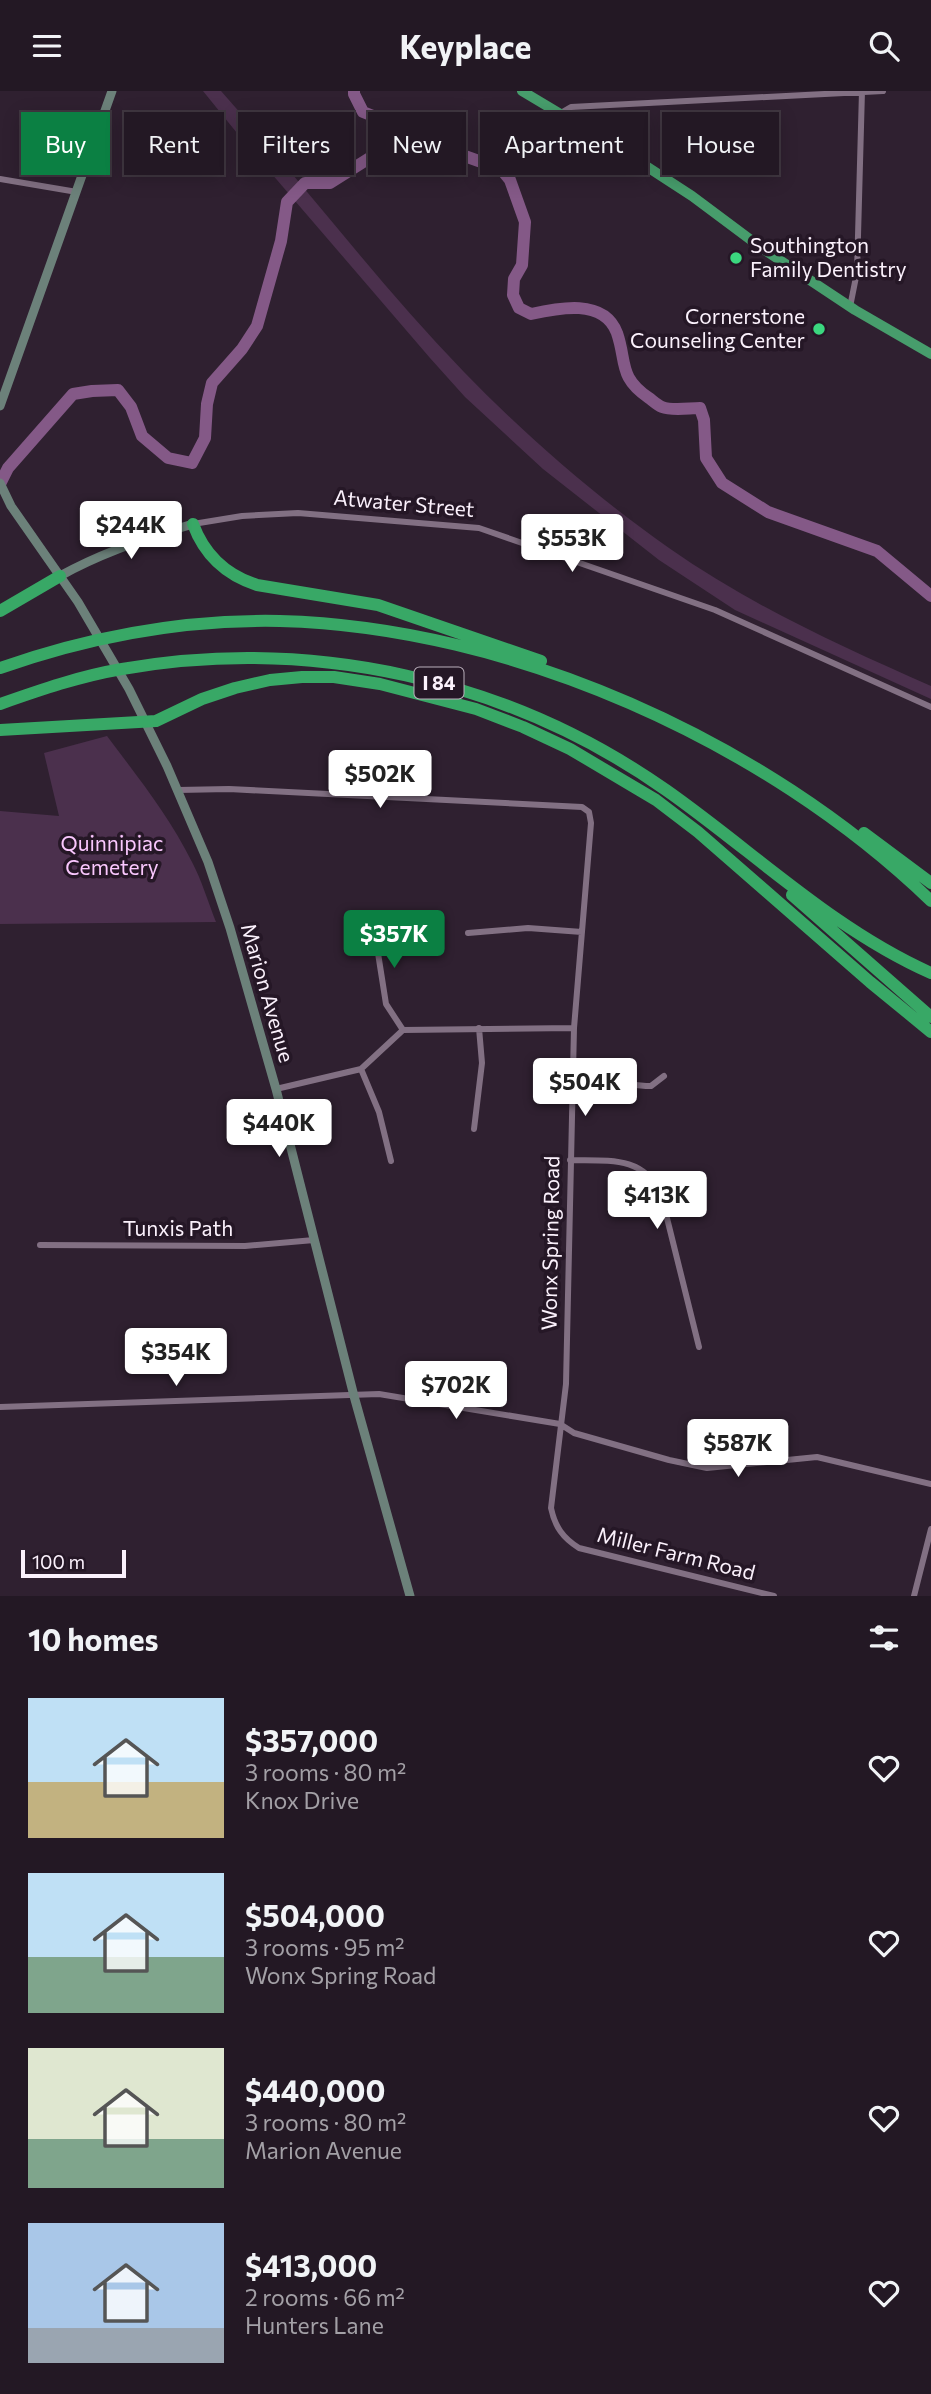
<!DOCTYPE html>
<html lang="en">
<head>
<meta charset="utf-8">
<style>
  body { margin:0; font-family:Commissioner,sans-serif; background:#2b212c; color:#f1f3f6; height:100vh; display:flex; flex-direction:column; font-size:26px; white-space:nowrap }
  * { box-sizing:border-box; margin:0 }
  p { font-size:23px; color:#a3a0a6 }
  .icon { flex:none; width:38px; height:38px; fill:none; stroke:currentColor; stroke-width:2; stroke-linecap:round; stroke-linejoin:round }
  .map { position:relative; height:1505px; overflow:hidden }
  .panel { display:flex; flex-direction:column; background:#231824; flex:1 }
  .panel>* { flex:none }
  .hud { position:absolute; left:21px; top:21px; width:889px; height:63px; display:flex; gap:14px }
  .scale { position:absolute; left:21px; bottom:18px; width:105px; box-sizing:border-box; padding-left:7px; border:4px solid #fbf1fc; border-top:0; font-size:19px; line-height:24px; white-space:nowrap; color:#fbf1fc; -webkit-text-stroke:5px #251726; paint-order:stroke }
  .price { position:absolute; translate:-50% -60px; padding:0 16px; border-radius:7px; background:#fff; color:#222; font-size:23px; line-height:46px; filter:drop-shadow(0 2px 4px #0008) }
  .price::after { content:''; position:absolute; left:50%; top:42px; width:21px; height:16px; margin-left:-10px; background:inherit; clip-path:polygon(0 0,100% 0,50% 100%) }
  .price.on { background:#0b8043; color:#fff }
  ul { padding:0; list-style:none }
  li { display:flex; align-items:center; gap:21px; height:175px; padding:0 28px }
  li span { display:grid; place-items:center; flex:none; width:196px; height:140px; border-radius:0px; color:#555 }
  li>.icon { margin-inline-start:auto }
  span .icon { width:84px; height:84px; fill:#fffc; stroke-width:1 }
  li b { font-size:30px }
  h2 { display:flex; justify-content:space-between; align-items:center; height:84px; padding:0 28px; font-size:30px }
  .pill { padding:0 24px; border-radius:0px; background:#231824; box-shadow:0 4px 18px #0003,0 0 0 2px #403741; font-size:24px; line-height:63px }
  .pill.on { background:#0b8043; color:#fff }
  header { display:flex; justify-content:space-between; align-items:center; height:91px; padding:0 28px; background:#231824; font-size:32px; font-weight:700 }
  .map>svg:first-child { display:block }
  .green { fill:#4b304d }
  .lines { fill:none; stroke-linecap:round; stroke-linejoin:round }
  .river { stroke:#845987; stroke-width:12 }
  .minor { stroke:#827083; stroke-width:6 }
  .secondary { stroke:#6c817a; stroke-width:9 }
  .trunk { stroke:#479d6c; stroke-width:10 }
  .motorway { stroke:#38a866; stroke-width:12 }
  .poi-dot { fill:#3bd77f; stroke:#251726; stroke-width:2.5 }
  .labels { text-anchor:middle; stroke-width:7; stroke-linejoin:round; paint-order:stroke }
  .shield { fill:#251726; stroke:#bbb0bc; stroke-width:2 }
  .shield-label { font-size:19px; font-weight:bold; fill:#fbf1fc }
  .poi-label { font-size:21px; fill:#fbf1fc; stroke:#251726; text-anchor:start }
  .street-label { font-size:21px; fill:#fbf1fc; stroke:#251726 }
  .park-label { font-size:21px; fill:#fac7fe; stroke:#251726 }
</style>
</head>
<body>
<header><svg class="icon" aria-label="menu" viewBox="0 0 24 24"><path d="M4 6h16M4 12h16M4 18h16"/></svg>Keyplace<svg class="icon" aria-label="search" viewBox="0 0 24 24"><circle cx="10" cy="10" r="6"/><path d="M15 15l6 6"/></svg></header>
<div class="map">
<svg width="931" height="1505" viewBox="0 0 931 1505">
  <rect width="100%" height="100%" fill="#2f2030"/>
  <path class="green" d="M203,0H221C303,92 378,192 464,281C526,345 595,405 669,457C750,514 840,555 931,595V608L735,519L659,469L543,378L465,306L430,267L241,47Z
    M107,645C137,685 169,725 192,771C202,790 208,811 216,831L0,833V720L59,725L44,662Z"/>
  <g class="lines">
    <path class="river" d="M354,0V3L363,21L391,32L406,44L501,78L510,89L525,131L522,174L514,188L513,204L519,217L531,223C558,217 604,207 617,242C627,271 618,286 649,307C652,309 657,314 662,316C672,320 689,317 700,317L704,329L706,367L722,392L768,421L877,460L931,505
      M0,393L8,377L73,303L92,300L118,299L131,316L142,345L168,367L192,372L205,347L207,313L212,292L242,258L257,235L281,150L287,111L305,92H330L406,44"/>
    <path class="minor" d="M559,23L571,16L883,0
      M0,88L77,101
      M850,216L857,181L862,0
      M193,433L242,425L298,422L479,437L715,519L931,616
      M178,699L229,698L582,716L589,721L591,732L574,937L566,1293L551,1417C555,1436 563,1447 579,1457L774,1505
      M372,824L386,913L403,939
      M468,842L528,837L582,841
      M361,978L379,1021L391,1070
      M573,988L646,995H651L664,985
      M276,998L361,978L403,939L574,937
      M474,1038L482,972L479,937
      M570,1069C607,1070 643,1064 661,1103L699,1256
      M40,1154L245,1155L314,1149
      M0,1316L379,1303L560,1333L574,1342L669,1369L707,1377L817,1366L931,1393
      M914,1505L931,1438"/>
    <path class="secondary" d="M0,315L112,0
      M0,392L11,415L78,511L129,598L167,675L208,771L230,837L276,998L354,1305L410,1505
      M60,485C101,462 148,446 193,433"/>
    <path class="trunk" d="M522,0L629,64L692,105L763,158L855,219L931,263"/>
    <path class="motorway" d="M193,433C204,463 226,484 257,494L378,514L541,570
      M0,520L60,485
      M0,577C91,545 182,528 280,530C511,536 765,650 931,810
      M0,613C40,599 80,585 122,578C312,545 508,588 666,699C753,760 832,838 931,882
      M0,639L156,630L202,608L235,597L270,589L302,586H334L380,593L476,618L523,636L570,658L656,709L698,741L870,891L931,941
      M864,742L931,792
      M792,804L931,926"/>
  </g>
  <g class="poi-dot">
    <circle cx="736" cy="167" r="7"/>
    <circle cx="819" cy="238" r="7"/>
  </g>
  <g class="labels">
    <rect class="shield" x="414.5" y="576.5" width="49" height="31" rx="5"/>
    <g class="shield-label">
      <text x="439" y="599">I 84</text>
    </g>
    <g class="poi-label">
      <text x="750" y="162">Southington<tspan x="750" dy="24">Family Dentistry</tspan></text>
      <text x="805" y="233" text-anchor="end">Cornerstone<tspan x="805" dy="24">Counseling Center</tspan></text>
    </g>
    <g class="street-label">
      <text transform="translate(404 413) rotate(5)" y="7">Atwater Street</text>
      <text transform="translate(267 902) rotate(74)" y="7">Marion Avenue</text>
      <text x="178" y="1145">Tunxis Path</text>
      <text transform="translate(551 1152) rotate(-89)" y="7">Wonx Spring Road</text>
      <text transform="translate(676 1463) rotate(14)" y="7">Miller Farm Road</text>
    </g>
    <g class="park-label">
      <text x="112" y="760">Quinnipiac<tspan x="112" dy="24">Cemetery</tspan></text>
    </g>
  </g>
</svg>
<div class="scale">100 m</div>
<b class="price" style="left:131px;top:470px">$244K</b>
<b class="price" style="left:572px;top:483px">$553K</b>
<b class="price" style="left:380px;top:719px">$502K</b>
<b class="price on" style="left:394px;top:879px">$357K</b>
<b class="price" style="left:585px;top:1027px">$504K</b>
<b class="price" style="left:279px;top:1068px">$440K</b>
<b class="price" style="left:657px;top:1140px">$413K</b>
<b class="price" style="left:176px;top:1297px">$354K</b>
<b class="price" style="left:456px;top:1330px">$702K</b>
<b class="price" style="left:738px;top:1388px">$587K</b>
<div class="hud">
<a class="pill on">Buy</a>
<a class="pill">Rent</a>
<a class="pill">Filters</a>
<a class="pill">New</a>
<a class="pill">Apartment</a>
<a class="pill">House</a>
</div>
</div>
<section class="panel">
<h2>10 homes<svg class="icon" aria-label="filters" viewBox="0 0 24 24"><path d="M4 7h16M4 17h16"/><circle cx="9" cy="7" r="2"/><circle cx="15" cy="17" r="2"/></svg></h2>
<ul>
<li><span style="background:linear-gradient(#bfe0f5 60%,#c2b280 0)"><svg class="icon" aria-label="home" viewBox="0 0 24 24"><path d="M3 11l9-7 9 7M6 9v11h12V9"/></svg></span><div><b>$357,000</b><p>3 rooms · 80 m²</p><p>Knox Drive</p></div><svg class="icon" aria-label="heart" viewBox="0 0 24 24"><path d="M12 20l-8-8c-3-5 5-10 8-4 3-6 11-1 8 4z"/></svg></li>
<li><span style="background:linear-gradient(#bfe0f5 60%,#7fa58c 0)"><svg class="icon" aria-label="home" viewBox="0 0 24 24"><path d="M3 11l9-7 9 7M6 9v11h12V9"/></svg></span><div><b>$504,000</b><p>3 rooms · 95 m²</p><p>Wonx Spring Road</p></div><svg class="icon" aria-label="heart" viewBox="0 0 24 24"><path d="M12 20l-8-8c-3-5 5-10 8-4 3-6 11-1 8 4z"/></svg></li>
<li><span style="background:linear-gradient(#dfe7d0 65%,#7fa58c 0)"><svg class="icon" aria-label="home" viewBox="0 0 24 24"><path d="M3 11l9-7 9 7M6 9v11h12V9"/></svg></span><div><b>$440,000</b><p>3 rooms · 80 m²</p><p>Marion Avenue</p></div><svg class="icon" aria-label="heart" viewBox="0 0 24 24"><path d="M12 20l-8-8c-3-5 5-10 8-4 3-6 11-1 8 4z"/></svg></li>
<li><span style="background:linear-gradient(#a9c7e8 75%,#9aa5b1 0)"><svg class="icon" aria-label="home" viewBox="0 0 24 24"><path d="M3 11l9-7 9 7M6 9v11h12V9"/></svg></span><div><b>$413,000</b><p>2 rooms · 66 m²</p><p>Hunters Lane</p></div><svg class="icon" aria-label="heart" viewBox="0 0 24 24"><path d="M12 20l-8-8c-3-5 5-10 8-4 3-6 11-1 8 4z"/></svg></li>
</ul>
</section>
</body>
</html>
